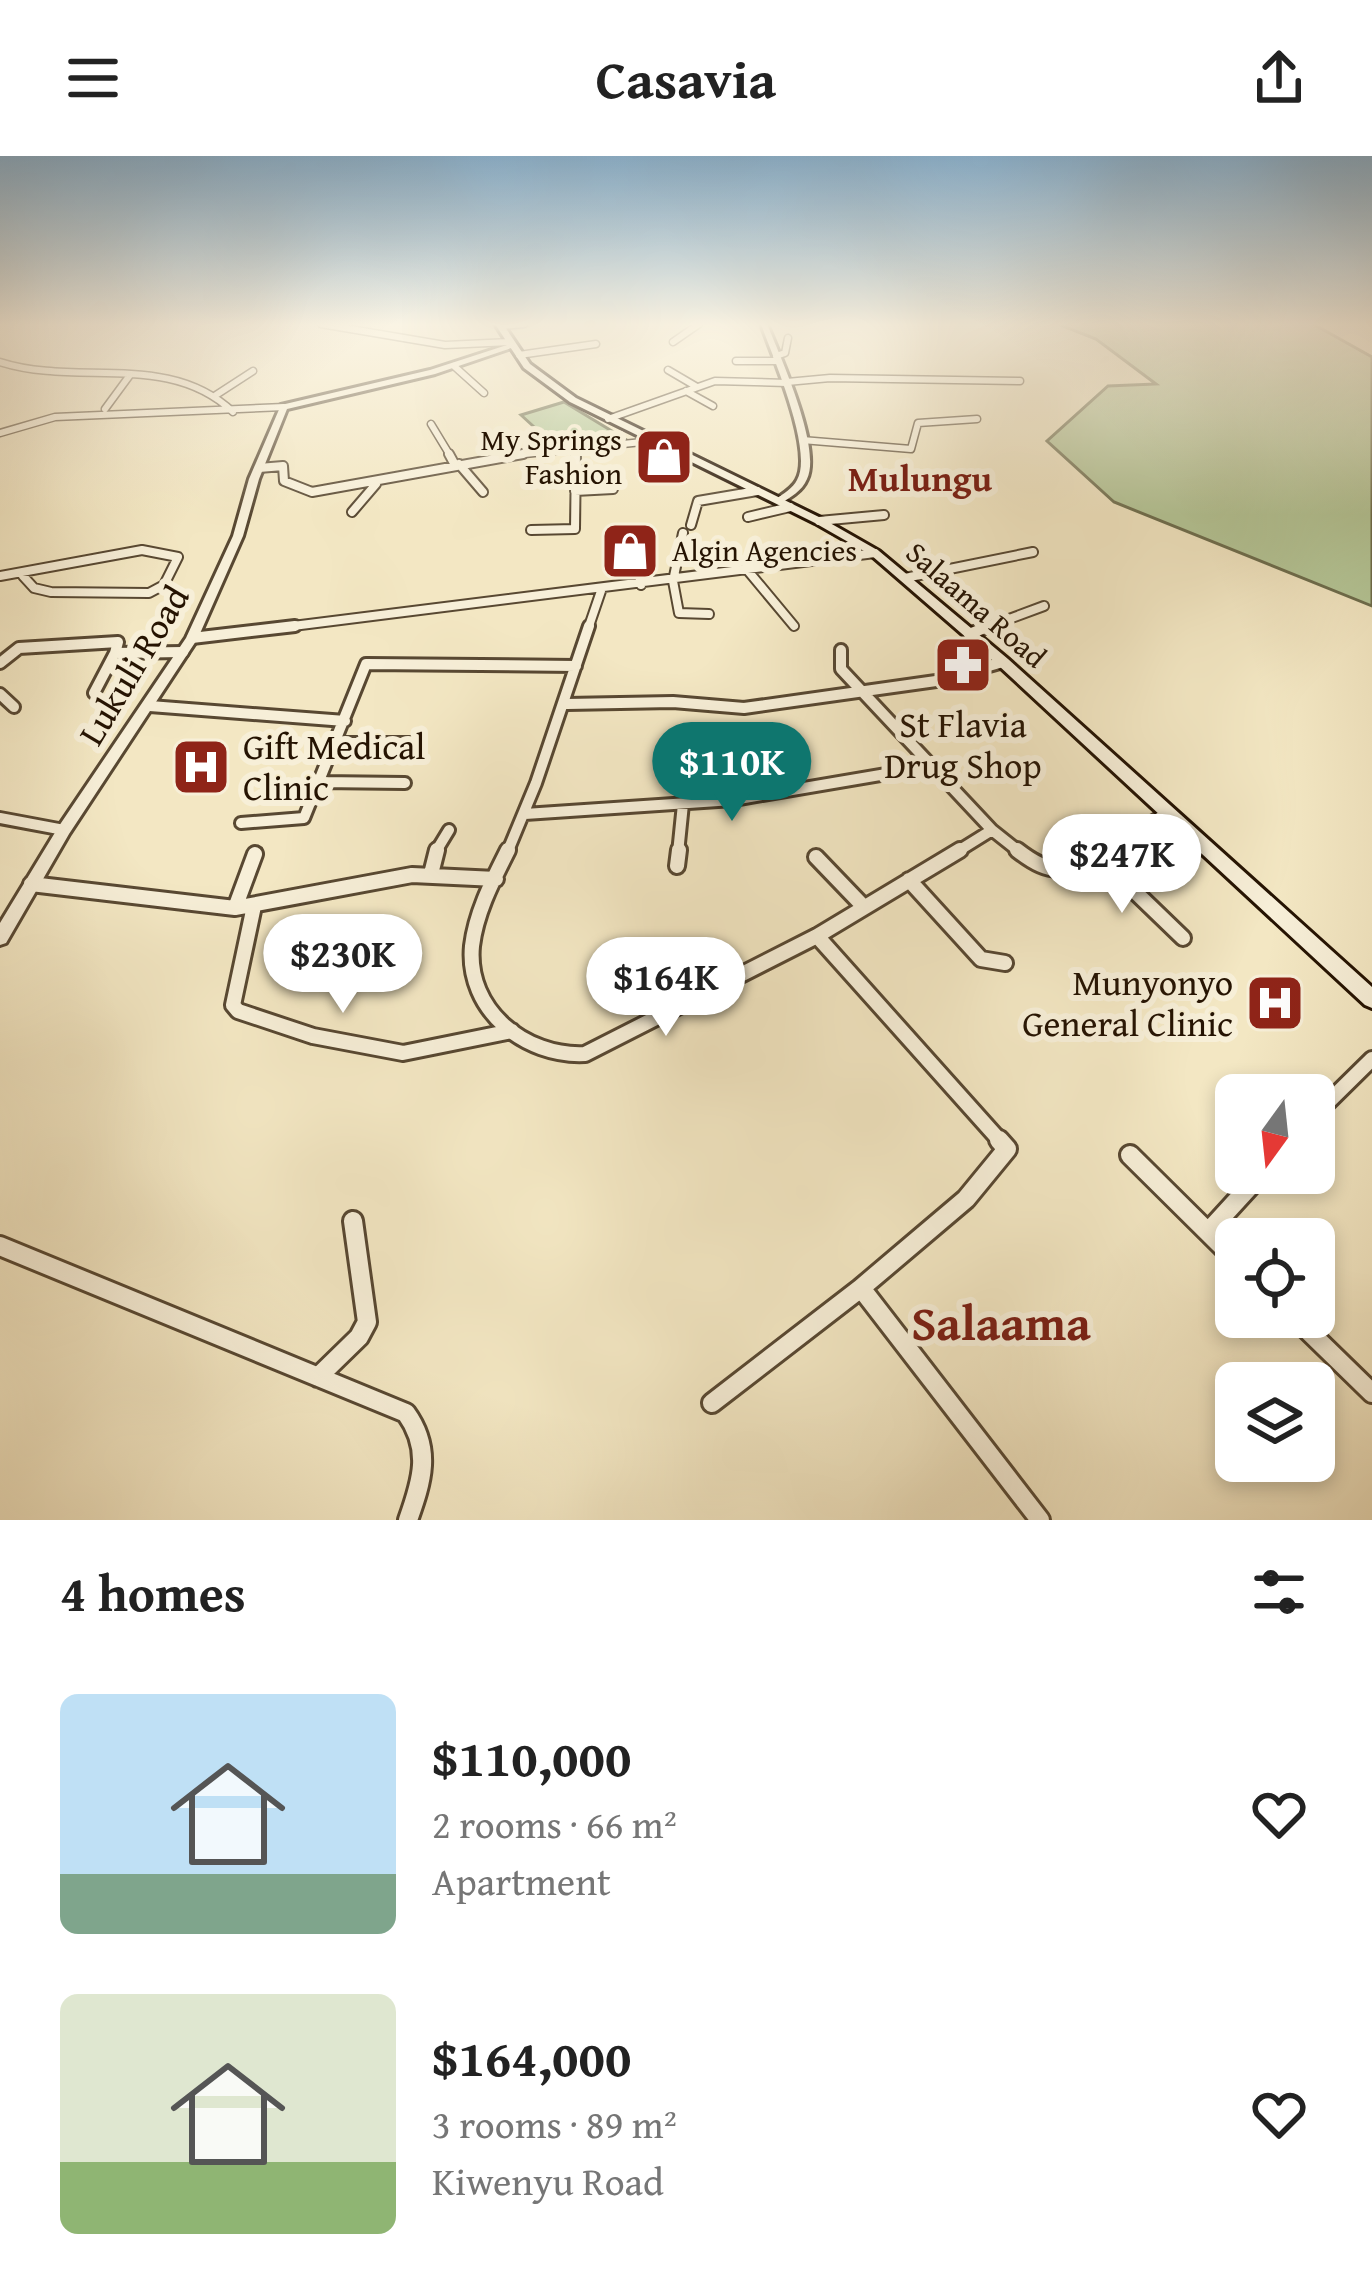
<!DOCTYPE html>
<html lang="en">
<head>
<meta charset="utf-8">
<style>
  body { margin:0; font-family:"Gentium Book Plus",serif; background:#f2f2f2; color:#222; height:100vh; display:flex; flex-direction:column; font-size:45px; white-space:nowrap }
  * { box-sizing:border-box; margin:0 }
  p { font-size:39px; color:#767676 }
  .icon { flex:none; width:66px; height:66px; fill:none; stroke:currentColor; stroke-width:2; stroke-linecap:round; stroke-linejoin:round }
  .map { position:relative; height:1364px; overflow:hidden }
  .side { display:flex; flex-direction:column; background:#fff; flex:1 }
  .side>* { flex:none }
  .needle { width:78px; rotate:195deg }
  .buttons { position:absolute; left:1215px; top:918px; display:grid; gap:24px }
  .buttons a { display:grid; place-items:center; width:120px; height:120px; border-radius:18px; background:#fff; box-shadow:0 6px 18px #0003; font-size:60px }
  .price { position:absolute; translate:-50% -102px; padding:0 27px; border-radius:42px; background:#fff; color:#222; font-size:39px; line-height:78px; filter:drop-shadow(0 3px 6px #0008) }
  .price::after { content:''; position:absolute; left:50%; top:72px; width:36px; height:27px; margin-left:-18px; background:inherit; clip-path:polygon(0 0,100% 0,50% 100%) }
  .price.on { background:#0f766e; color:#fff }
  ul { padding:0; list-style:none }
  li { display:flex; align-items:center; gap:36px; height:300px; padding:0 60px }
  li span { display:grid; place-items:center; flex:none; width:336px; height:240px; border-radius:18px; color:#555 }
  li>.icon { margin-inline-start:auto }
  span .icon { width:144px; height:144px; fill:#fffc; stroke-width:1 }
  li b { font-size:51px }
  h2 { display:flex; justify-content:space-between; align-items:center; height:144px; padding:0 60px; font-size:51px }
  header { display:flex; justify-content:space-between; align-items:center; height:156px; padding:0 60px; background:#fff; font-size:54px; font-weight:700 }
  .map>svg:first-child { display:block }
  .green { fill:#b5c798; stroke:#6d6d4d; stroke-width:3 }
  .lines { fill:none; stroke-linecap:round; stroke-linejoin:round }
  .minor-far4-casing { stroke:#584832; stroke-width:9 }
  .minor-far3-casing { stroke:#584832; stroke-width:12 }
  .minor-far2-casing { stroke:#584832; stroke-width:16 }
  .minor-far1-casing { stroke:#584832; stroke-width:20 }
  .minor-casing { stroke:#584832; stroke-width:24 }
  .tertiary-casing { stroke:#584832; stroke-width:6 }
  .secondary-casing { stroke:#251302; stroke-width:6 }
  .minor-far4 { stroke:#f7efd8; stroke-width:6 }
  .minor-far3 { stroke:#f7efd8; stroke-width:8 }
  .minor-far2 { stroke:#f7efd8; stroke-width:10 }
  .minor-far1 { stroke:#f7efd8; stroke-width:14 }
  .minor { stroke:#f7efd8; stroke-width:18 }
  .tertiary { fill:#f7efd8; fill-rule:evenodd }
  .secondary { fill:#f7efd8; fill-rule:evenodd }
  .labels { text-anchor:middle; stroke-width:12; stroke-linejoin:round; paint-order:stroke }
  .far-poi-label { font-size:30px; fill:#251302; stroke:#f7efd8; text-anchor:end }
  .far-street-label { font-size:30px; fill:#251302; stroke:#f7efd8 }
  .far-quarter-label { font-size:36px; font-weight:bold; fill:#7a1f14; stroke:#f7efd8 }
  .street-label { font-size:36px; fill:#251302; stroke:#f7efd8 }
  .poi-label { font-size:36px; fill:#251302; stroke:#f7efd8 }
  .near-neighbourhood-label { font-size:48px; font-weight:bold; fill:#7a1f14; stroke:#f7efd8 }
</style>
</head>
<body>
<header><svg class="icon" aria-label="menu" viewBox="0 0 24 24"><path d="M4 6h16M4 12h16M4 18h16"/></svg>Casavia<svg class="icon" aria-label="share" viewBox="0 0 24 24"><path d="M12 15V3M7 8l5-5 5 5M5 13v7h14v-7"/></svg></header>
<div class="map">
<svg width="1372" height="1364" viewBox="0 0 1372 1364">
  <rect width="100%" height="100%" fill="#f3e7c3"/>
  <filter id="stains"><feTurbulence type="fractalNoise" baseFrequency=".00167" numOctaves="4"/><feColorMatrix values="0 0 0 0 .2 0 0 0 0 .09 0 0 0 0 .02 0 0 0 .5 -.17"/></filter>
  <radialGradient id="worn" r=".72"><stop offset=".6" stop-color="#630" stop-opacity="0"/><stop offset="1" stop-color="#630" stop-opacity=".3"/></radialGradient>
  <path class="green" d="M1058,168H1313L1372,201V450L1114,346L1047,285L1108,230L1156,228L1096,183Z
    M564,246L625,283L555,290L521,259Z"/>
  <g class="lines">
    <g class="minor-far4-casing">
      <path id="minor-far4" d="M321,168L445,189L511,186
        M501,170L524,168
        M673,186L699,168
        M519,199L596,188
        M776,200L785,197L788,182
        M736,205H778
        M0,206C78,231 169,195 233,256
        M454,210L484,237
        M668,214L697,231
        M787,226L830,222L1020,225
        M686,235L713,250
        M216,239L253,215
        M105,253L130,219
        M608,263L715,225L787,227
        M431,268L451,301
        M0,277L55,261L284,251
        M802,284L911,293L918,267L977,263
        M495,301L652,285
        M576,301V291"/>
    </g>
    <g class="minor-far3-casing">
      <path id="minor-far3" d="M449,298L455,309
        M459,308L483,336
        M259,312L283,310L284,325L312,336L523,298
        M575,335L613,333
        M352,356L376,328
        M748,361L790,351
        M819,365L884,359
        M691,369L698,345L757,335
        M531,374L575,373L576,298
        M683,377L673,425L679,457L709,458
        M635,400L641,429
        M749,416L794,470
        M0,420L142,394L178,401L164,429L149,437L51,436L34,432L23,420
        M905,422L1033,396
        M269,473L875,397
        M588,473L601,435
        M982,473L1044,450"/>
    </g>
    <g class="minor-far2-casing">
      <path id="minor-far2" d="M969,478L990,470
        M192,482L295,470
        M841,494V513L992,674L1021,697
        M0,507L19,492L118,486L115,497L183,496
        M94,537L115,497
        M0,538L14,551
        M567,548L673,546L744,552L936,525L1003,506
        M150,550L345,565
        M336,587H413
        M320,626L405,627
        M525,658L733,644L933,610
        M0,662L64,674
        M241,667L304,662L366,508L576,510
        M435,697L449,674
        M507,697L536,627L589,470
        M678,697L683,648
        M955,697L992,674
        M1099,697L1169,656"/>
    </g>
    <g class="minor-far1-casing">
      <path id="minor-far1" d="M508,694C493,724 476,756 472,790C466,854 525,901 585,898L817,780L960,694
        M1017,694C1053,722 1066,716 1104,694
        M1098,700L1183,782
        M816,701L864,751
        M677,710L679,694
        M431,718L437,694
        M909,724L981,803L1005,807
        M31,728L235,752L412,719L496,723
        M254,750L233,849L238,855L313,880L403,897L512,875
        M235,752L255,698
        M817,780L1002,987
        M1314,960L1372,903"/>
    </g>
    <g class="minor-casing">
      <path id="minor" d="M1130,999L1236,1104
        M1208,1076L1262,1017
        M0,1090L406,1257C432,1293 422,1325 408,1364
        M861,1132L966,1043L1007,993L999,984
        M1294,1161L1372,1237
        M318,1221L359,1181L367,1166L353,1065
        M712,1247L861,1132L1040,1364"/>
    </g>
    <g class="tertiary-casing">
      <path id="tertiary" d="M761,168H767C780,200 822,292 807,323C802,335 790,342 779,348L774,345L776,343C783,338 793,332 797,324C814,295 772,199 761,168Z
        M510,188L517,190L435,218L287,253L259,323L243,380L198,482L69,678L6,787L0,789V767L59,670L186,482L233,380L249,323L281,249L430,214Z"/>
    </g>
    <g class="secondary-casing">
      <path id="secondary" d="M495,168H503L530,208L576,242L823,363L879,395L1008,503L1372,831V852L1365,849L998,509L871,399L815,367L570,246L524,212Z"/>
    </g>
    <use href="#minor-far4" class="minor-far4"/>
    <use href="#minor-far3" class="minor-far3"/>
    <use href="#minor-far2" class="minor-far2"/>
    <use href="#minor-far1" class="minor-far1"/>
    <use href="#minor" class="minor"/>
    <use href="#tertiary" class="tertiary"/>
    <use href="#secondary" class="secondary"/>
  </g>
  <linearGradient id="sky" x2="0" y2="1"><stop stop-color="#8bb7d8"/><stop offset="0.47" stop-color="#faf4e4"/><stop offset="1" stop-color="#faf4e4" stop-opacity="0"/></linearGradient>
  <rect width="1372" height="359" fill="url(#sky)"/>
  <defs>
    <g id="shop-square" transform="scale(3)"><rect x="-9" y="-9" width="18" height="18" rx="4" fill="#8f2418" stroke="#f7efd8"/><path d="M-5-2.5h2.3a2.7 3.5 0 0 1 5.4 0H5L5.5 6h-11ZM-1.5-2.5h3a1.5 2.3 0 0 0-3 0Z" fill="#fff"/></g>
    <g id="pharmacy-square" transform="scale(3)"><rect x="-9" y="-9" width="18" height="18" rx="4" fill="#8f2418" stroke="#f7efd8"/><path d="M-2-6h4v4h4v4h-4v4h-4v-4h-4v-4h4Z" fill="#fff"/></g>
    <g id="hospital-square" transform="scale(3)"><rect x="-9" y="-9" width="18" height="18" rx="4" fill="#8f2418" stroke="#f7efd8"/><path d="M-5-5h3v3.5h4V-5h3V5h-3V1.5h-4V5h-3Z" fill="#fff"/></g>
  </defs>
  <g fill-rule="evenodd">
    <use href="#shop-square" x="664" y="301"/>
    <use href="#shop-square" x="630" y="395"/>
    <use href="#pharmacy-square" x="963" y="509"/>
    <use href="#hospital-square" x="201" y="611"/>
    <use href="#hospital-square" x="1275" y="847"/>
  </g>
  <g class="labels">
    <g class="far-poi-label">
      <text x="622" y="294">My Springs<tspan x="622" dy="34">Fashion</tspan></text>
      <text x="672" y="405" text-anchor="start">Algin Agencies</text>
    </g>
    <g class="far-street-label">
      <text transform="translate(976 449) rotate(41)" y="10">Salaama Road</text>
    </g>
    <g class="far-quarter-label">
      <text x="920" y="335">Mulungu</text>
    </g>
    <g class="street-label">
      <text transform="translate(133 509) rotate(-59)" y="13">Lukuli Road</text>
    </g>
    <g class="poi-label">
      <text x="963" y="581">St Flavia<tspan x="963" dy="41">Drug Shop</tspan></text>
      <text x="243" y="603" text-anchor="start">Gift Medical<tspan x="243" dy="41">Clinic</tspan></text>
      <text x="1233" y="839" text-anchor="end">Munyonyo<tspan x="1233" dy="41">General Clinic</tspan></text>
    </g>
    <g class="near-neighbourhood-label">
      <text x="1001" y="1184">Salaama</text>
    </g>
  </g>
  <rect width="100%" height="100%" filter="url(#stains)"/>
  <rect width="100%" height="100%" fill="url(#worn)"/>
</svg>
<div class="buttons">
<a><svg class="needle" viewBox="-14 -14 28 28"><path d="M0-13l5 13h-10z" fill="#e53935"/><path d="M0 13l5-13h-10z" fill="#767676"/></svg></a>
<a><svg class="icon" aria-label="locate" viewBox="0 0 24 24"><circle cx="12" cy="12" r="6"/><path d="M12 2v4M12 18v4M2 12h4M18 12h4"/></svg></a>
<a><svg class="icon" aria-label="layers" viewBox="0 0 24 24"><path d="M12 4l9 5-9 5-9-5zM3 14l9 5 9-5"/></svg></a>
</div>
<b class="price on" style="left:732px;top:668px">$110K</b>
<b class="price" style="left:1122px;top:760px">$247K</b>
<b class="price" style="left:343px;top:860px">$230K</b>
<b class="price" style="left:666px;top:883px">$164K</b>
</div>
<section class="side">
<h2>4 homes<svg class="icon" aria-label="filters" viewBox="0 0 24 24"><path d="M4 7h16M4 17h16"/><circle cx="9" cy="7" r="2"/><circle cx="15" cy="17" r="2"/></svg></h2>
<ul>
<li><span style="background:linear-gradient(#bfe0f5 75%,#7fa58c 0)"><svg class="icon" aria-label="home" viewBox="0 0 24 24"><path d="M3 11l9-7 9 7M6 9v11h12V9"/></svg></span><div><b>$110,000</b><p>2 rooms · 66 m²</p><p>Apartment</p></div><svg class="icon" aria-label="heart" viewBox="0 0 24 24"><path d="M12 20l-8-8c-3-5 5-10 8-4 3-6 11-1 8 4z"/></svg></li>
<li><span style="background:linear-gradient(#dfe7d0 70%,#8fb573 0)"><svg class="icon" aria-label="home" viewBox="0 0 24 24"><path d="M3 11l9-7 9 7M6 9v11h12V9"/></svg></span><div><b>$164,000</b><p>3 rooms · 89 m²</p><p>Kiwenyu Road</p></div><svg class="icon" aria-label="heart" viewBox="0 0 24 24"><path d="M12 20l-8-8c-3-5 5-10 8-4 3-6 11-1 8 4z"/></svg></li>
</ul>
</section>
</body>
</html>
